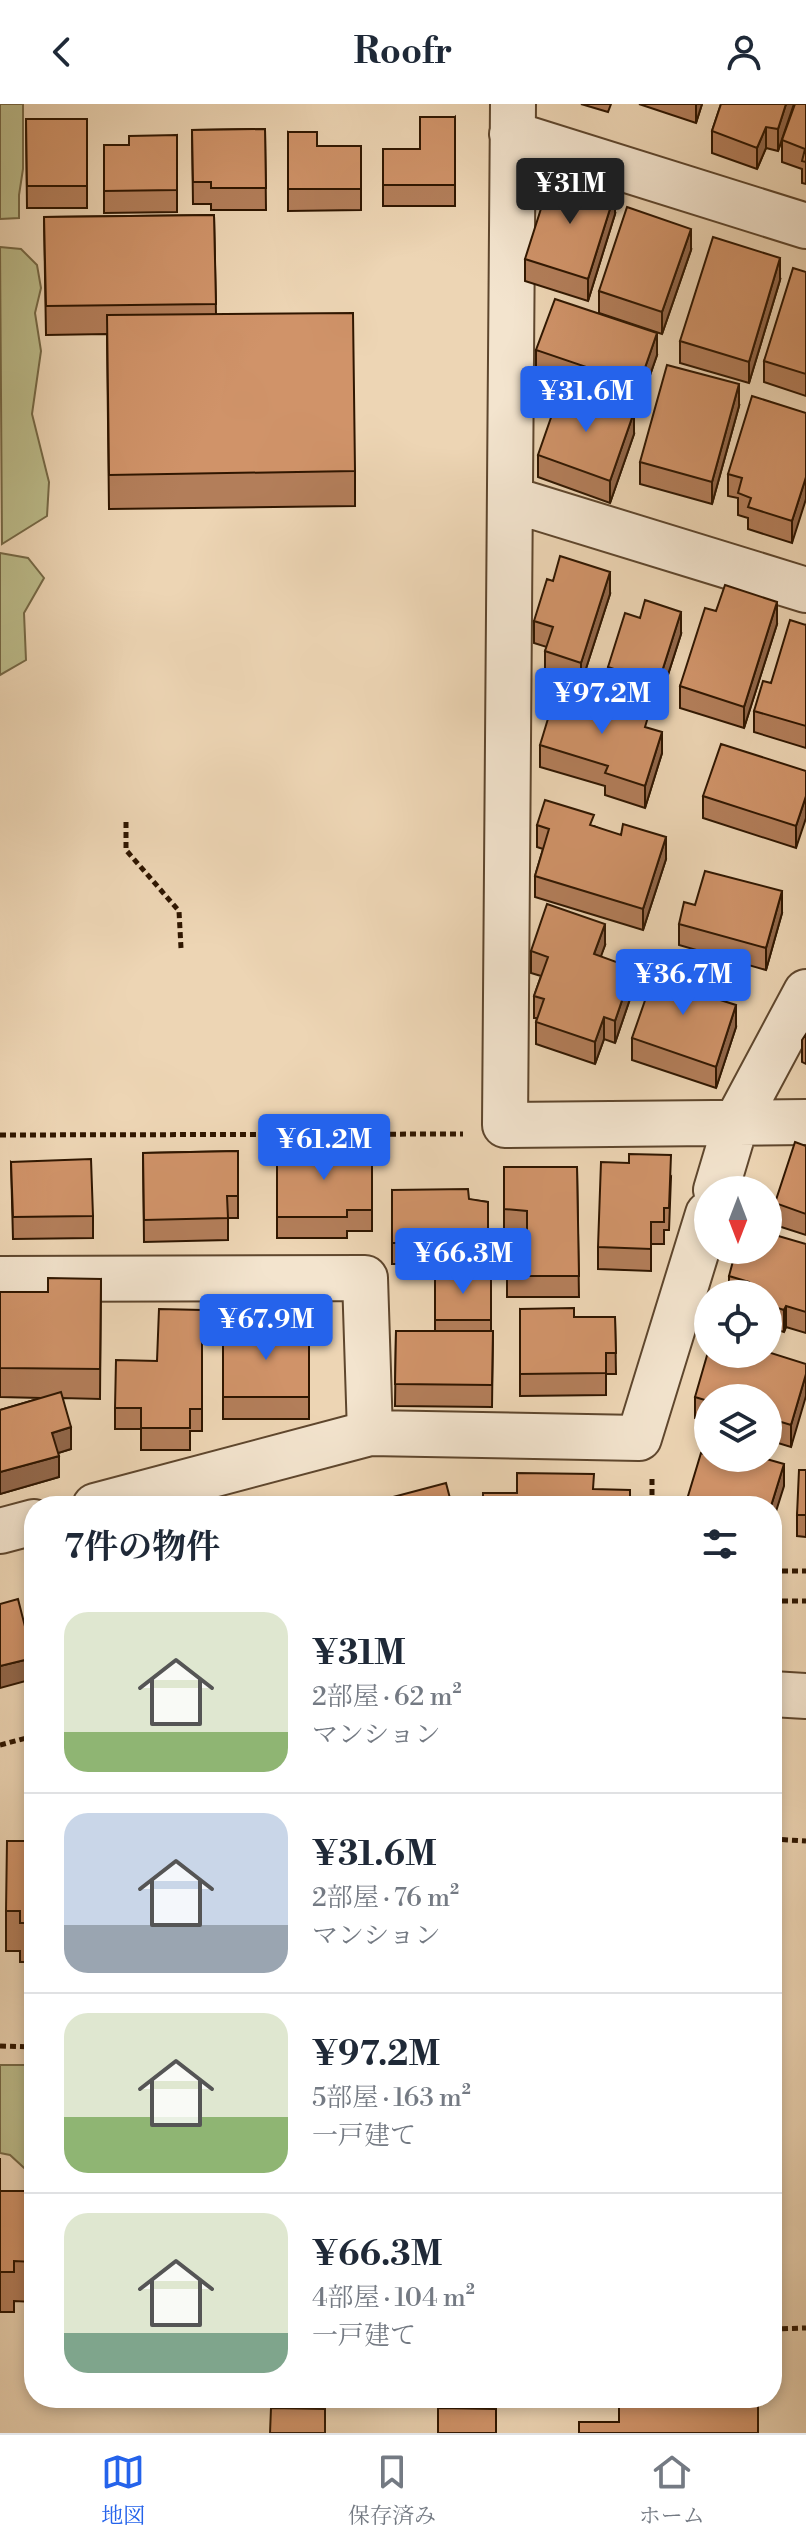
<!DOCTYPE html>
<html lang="ja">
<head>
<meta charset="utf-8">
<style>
  body { margin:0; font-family:"Libre Bodoni","Noto Serif JP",serif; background:#f2f2f3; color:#1f2937; height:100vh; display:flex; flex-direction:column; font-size:30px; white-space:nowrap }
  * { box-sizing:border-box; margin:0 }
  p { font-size:26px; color:#747a83 }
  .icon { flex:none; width:44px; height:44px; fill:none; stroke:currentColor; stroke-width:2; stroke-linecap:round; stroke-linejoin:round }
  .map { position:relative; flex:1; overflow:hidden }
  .side { position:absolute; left:24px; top:1392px; width:758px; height:912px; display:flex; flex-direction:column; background:#fff; border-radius:32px; box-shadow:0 4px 12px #0003 }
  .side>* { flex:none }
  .needle { width:52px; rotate:180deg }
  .buttons { position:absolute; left:694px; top:1072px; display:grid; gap:16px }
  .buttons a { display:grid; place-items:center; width:88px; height:88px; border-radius:50%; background:#fff; box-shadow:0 4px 12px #0003; font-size:40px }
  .price { position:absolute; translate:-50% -68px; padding:0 18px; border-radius:8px; background:#2563eb; color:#fff; font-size:26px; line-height:52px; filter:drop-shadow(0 2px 4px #0008) }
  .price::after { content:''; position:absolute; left:50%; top:48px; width:24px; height:18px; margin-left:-12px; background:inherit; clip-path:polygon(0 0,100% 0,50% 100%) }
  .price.current { background:#222; color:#fff }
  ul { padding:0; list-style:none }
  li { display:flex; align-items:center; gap:24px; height:200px; padding:0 40px }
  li+li { border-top:2px solid #e0e1e3 }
  li span { display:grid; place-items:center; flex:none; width:224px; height:160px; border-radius:24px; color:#555 }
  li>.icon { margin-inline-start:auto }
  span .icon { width:96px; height:96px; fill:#fffc; stroke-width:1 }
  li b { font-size:34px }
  h2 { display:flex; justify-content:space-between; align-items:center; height:96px; padding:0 40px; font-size:34px }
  header { display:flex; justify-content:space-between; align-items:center; height:104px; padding:0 40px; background:#fff; font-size:36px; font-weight:800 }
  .dock { display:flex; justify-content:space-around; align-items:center; height:112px; border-top:2px solid #e0e1e3; background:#fff; font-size:22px; color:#747a83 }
  .dock a { display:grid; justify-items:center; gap:4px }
  .dock .current { color:#2563eb }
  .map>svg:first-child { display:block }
  .green { fill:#bcbc8b; stroke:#766946; stroke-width:2 }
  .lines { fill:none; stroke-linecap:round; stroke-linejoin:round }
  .minor-casing { stroke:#5e462d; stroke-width:48 }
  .path { stroke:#2f1600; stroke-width:5; stroke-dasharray:6 4; stroke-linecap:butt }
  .minor { stroke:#f3e4ce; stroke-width:44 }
  .wall { fill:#b37e5a; stroke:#2f1600; stroke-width:2 }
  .shaded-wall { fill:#92674a; stroke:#2f1600; stroke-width:2 }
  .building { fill:#d09369; stroke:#2f1600; stroke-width:2 }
</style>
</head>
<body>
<header><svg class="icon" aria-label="back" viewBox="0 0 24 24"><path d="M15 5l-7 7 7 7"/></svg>Roofr<svg class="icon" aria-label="person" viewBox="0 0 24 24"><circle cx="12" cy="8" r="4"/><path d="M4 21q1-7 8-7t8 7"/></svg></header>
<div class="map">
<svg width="806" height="2329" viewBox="0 0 806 2329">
  <rect width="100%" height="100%" fill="#edd5b4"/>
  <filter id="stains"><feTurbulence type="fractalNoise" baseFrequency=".0025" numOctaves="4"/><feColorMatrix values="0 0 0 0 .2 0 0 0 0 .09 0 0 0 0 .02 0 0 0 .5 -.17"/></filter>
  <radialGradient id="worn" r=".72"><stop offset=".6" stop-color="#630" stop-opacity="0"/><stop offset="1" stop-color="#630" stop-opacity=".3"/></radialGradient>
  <path class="green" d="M0,0H23V65L19,91V114L0,115Z
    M0,143L21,145L37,161L41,184L35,209L41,247L32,310L49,378L47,412L2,440Z
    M0,449L28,454L44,474L24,509L26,556L0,571Z
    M0,1961H34V2073L10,2051L0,2049Z"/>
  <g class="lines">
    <g class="minor-casing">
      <path id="minor" d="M513,0L505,1021L806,1018
        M512,30L806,122
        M510,395L806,486
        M716,1086L736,1019L806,888
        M0,1175L365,1174L370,1329
        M95,1402L370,1329L639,1334L708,1110
        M0,1427L34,1418
        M772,1590L806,1592"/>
    </g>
    <path class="path" d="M126,718V746L179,807L181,844
      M0,1031L463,1030
      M652,1375V1402
      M772,1467H806
      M772,1497H806
      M0,1641L34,1632
      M772,1735L806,1737
      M0,1942L34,1943
      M772,2225L806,2224
      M352,2294L364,2297L472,2294"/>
    <use href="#minor" class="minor"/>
  </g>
  <path class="wall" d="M581,0H611L608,8Z
    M639,0H702L696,19Z
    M721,0H794L778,47L766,44L757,65L712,49V27Z
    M806,0V80L802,79V65L782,58V36Z
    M455,13V102H383V45H420Z
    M26,15H87V104H27Z
    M265,25L266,106H211V100H193L192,26Z
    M288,28L317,42H361V106L288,107Z
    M177,31V108L104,109V41H129Z
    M615,110L588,197L525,177V155Z
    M214,111L216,210L355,367V402L109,405L107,230L46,231L44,113Z
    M691,146L662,230L599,209V187Z
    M806,168V292L764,278V257Z
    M780,176L749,279L680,259V237Z
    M536,246L657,251L639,303L536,267Z
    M739,302L712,400L640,380V358Z
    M806,309L792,439L748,425V414L738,411V394L728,392V370Z
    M634,330L610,399L538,373V351Z
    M610,490L581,580L545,569V547L547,543L534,539V517Z
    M716,507L777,520L744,624L680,604V582Z
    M806,521V644L754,628V607Z
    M681,530L658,602L608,585V563Z
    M648,624L662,649L645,704L605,691V682L540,663V641Z
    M806,667L796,744L703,714V692Z
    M537,721L594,722L666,755L643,826L535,793V772L543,745L537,743Z
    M695,801L782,809L766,866L679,841V820Z
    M605,841L600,853L633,886L615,939L604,935L595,960L536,940V918L537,914H534V892L541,872L531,869V847Z
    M736,923L716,984L632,956V934Z
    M806,930V960L802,958V936Z
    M806,1042V1131L775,1121V1099Z
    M277,1045H372V1127H347V1134H277Z
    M238,1047V1114H228V1136L144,1138L143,1049Z
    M11,1058L93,1112V1134L13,1135Z
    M504,1063H577L579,1193H507V1138L527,1136V1129L504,1127Z
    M671,1073L669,1126H664V1140H651V1167L598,1165V1143Z
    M392,1086L488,1098V1160H392Z
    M806,1140V1229L786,1223L784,1228L768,1223V1190H729V1172Z
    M435,1167H491V1227H493L492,1303L395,1302L396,1227H435Z
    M101,1175L100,1295L62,1294L71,1345L58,1349L59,1373L0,1390V1306L41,1294L0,1293V1188H48Z
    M520,1205L574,1213H615L616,1270H606V1291L520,1292Z
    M202,1206V1327H190V1346H141V1325H115V1304Z
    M223,1223H309V1315H223Z
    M806,1260L791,1343L768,1336V1294H708V1318L695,1314V1293Z
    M806,1366V1433L797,1432V1411Z
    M34,1737V1858H20V1847H6V1807Z
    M0,2054V2087H34V2198L14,2197V2208H0Z"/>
  <path class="shaded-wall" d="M696,0H702L696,19Z
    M786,0H794L778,47V25Z
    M766,23V44L757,65V44Z
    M615,89V110L588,197V175Z
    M691,125V146L662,230V208Z
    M780,154V176L749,279V258Z
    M657,229V251L639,303V281Z
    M739,280V302L712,400V378Z
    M634,308V330L610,399V377Z
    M806,373V395L792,439V417Z
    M610,468V490L581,580V559Z
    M777,498V520L744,624V603Z
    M681,508V530L658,602V580Z
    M662,628V649L645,704V682Z
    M806,692V714L796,744V722Z
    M666,733V755L643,826V805Z
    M782,787V809L766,866V844Z
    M605,820V841L594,872V850Z
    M633,864V886L615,939V917Z
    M695,867V889L689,886Z
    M736,901V923L716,984V963Z
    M604,913V935L595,960V938Z
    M786,1202V1223L784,1228V1206Z
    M806,1270V1292L791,1343V1321Z
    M71,1323V1345L52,1351V1329Z
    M59,1352V1373L0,1390V1368Z
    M784,1360V1382L772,1420V1402H771Z
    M33,1554V1575L0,1584V1562Z"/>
  <path class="building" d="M721,0H786L778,25L766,23L757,44L712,27Z
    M795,0H806V58L802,57L805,45L782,36Z
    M420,13H455V81H383V45H420Z
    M26,15H87V82H27Z
    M265,25L266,84H211V78H193L192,26Z
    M288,28H317V42H361V85H288Z
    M177,31V86L104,87V41H129V32Z
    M552,70L615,89L588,175L525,155Z
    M627,103L691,125L662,208L599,187Z
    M214,111L216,200L46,202L44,113Z
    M713,133L780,154L749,258L680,237Z
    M793,164L806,168V270L764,257Z
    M555,195L657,229L639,281L536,246Z
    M353,209L355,367L109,371L107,211Z
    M667,261L739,280L712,378L640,358Z
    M562,282L634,308L610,377L538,351Z
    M752,292L806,309V373L792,417L748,403L751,394L738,389L742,374L728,370Z
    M560,452L610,468L581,559L545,547L553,523L534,517L547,475L553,477Z
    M725,481L777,498L744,603L680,582L705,504L716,507Z
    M645,496L681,508L658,580L608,563L625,509L640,514Z
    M790,516L806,521V622L754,607L763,577L771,579Z
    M557,585L648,613L645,623L662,628L645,682L605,669L608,662L540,641Z
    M721,640L806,667V692L796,722L703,692Z
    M545,696L594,711L590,721L621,731L623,720L666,733L643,805L535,772L549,725L537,721Z
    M705,767L782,787L766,844L679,820L684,798L695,801Z
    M547,800L605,820L594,850L633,864L615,917L604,913L595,938L536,918L544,895L534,892L548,853L531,847Z
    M659,856L695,867L689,886L736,901L716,963L632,934Z
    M795,1038L806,1042V1110L775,1099Z
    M277,1045H372V1106H347V1113H277Z
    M238,1047V1092H227L228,1114L144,1116L143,1049Z
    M629,1050L671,1051L669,1104H664V1118H651V1145L598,1143L601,1058L629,1059Z
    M91,1055L93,1112L13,1113L11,1058Z
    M504,1063H577L579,1172H507V1138L527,1136V1107L504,1105Z
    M468,1085L469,1095L488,1098V1139H392V1086Z
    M768,1129L806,1140V1208L786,1202L784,1206L768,1201V1190H746L749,1178L729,1172L736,1146H768Z
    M435,1167H491V1216H435Z
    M48,1174L101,1175L100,1265L0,1264V1188H48Z
    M574,1204V1213H615L616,1249H606V1269L520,1270V1205Z
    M159,1205L202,1206V1305H190V1324H141V1304H115L116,1256L157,1257Z
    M223,1223H309V1293H223Z
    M396,1227H493L492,1281L395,1280Z
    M708,1248V1250H768V1248L806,1260V1270L791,1321L768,1314V1294H708V1297L695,1293Z
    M61,1288L71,1323L52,1329L59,1352L0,1368V1306Z
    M701,1349L708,1351V1354H763L784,1360L771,1402H685Z
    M799,1366H806V1411H797Z
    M517,1369L594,1370L593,1385L630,1386V1402H483V1389H517Z
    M446,1379L452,1402H359Z
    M18,1495L33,1554L0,1562V1500Z
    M7,1737H34V1819H20V1807H6Z
    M0,2087H34V2158L14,2157V2168H0Z
    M619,2294H758V2329H579V2318H619Z
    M271,2304L325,2305V2329H270Z
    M438,2304L496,2305V2329H438Z"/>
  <rect width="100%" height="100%" filter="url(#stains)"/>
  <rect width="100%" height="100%" fill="url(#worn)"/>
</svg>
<div class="buttons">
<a><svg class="needle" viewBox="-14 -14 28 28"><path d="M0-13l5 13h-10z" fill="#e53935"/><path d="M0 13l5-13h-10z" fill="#747a83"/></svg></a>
<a><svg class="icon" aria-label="locate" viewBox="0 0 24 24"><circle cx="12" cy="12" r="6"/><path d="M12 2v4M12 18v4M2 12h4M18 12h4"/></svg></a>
<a><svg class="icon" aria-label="layers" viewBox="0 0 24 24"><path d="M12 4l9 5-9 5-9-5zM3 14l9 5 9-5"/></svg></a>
</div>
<b class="price current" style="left:570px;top:122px">¥31M</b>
<b class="price" style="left:586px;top:330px">¥31.6M</b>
<b class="price" style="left:602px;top:632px">¥97.2M</b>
<b class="price" style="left:683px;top:913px">¥36.7M</b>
<b class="price" style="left:324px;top:1078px">¥61.2M</b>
<b class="price" style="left:463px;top:1192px">¥66.3M</b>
<b class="price" style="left:266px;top:1258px">¥67.9M</b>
<section class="side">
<h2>7件の物件<svg class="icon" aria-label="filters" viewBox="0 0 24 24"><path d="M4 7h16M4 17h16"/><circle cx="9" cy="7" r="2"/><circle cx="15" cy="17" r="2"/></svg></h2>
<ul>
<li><span style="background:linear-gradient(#dfe7d0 75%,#8fb573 0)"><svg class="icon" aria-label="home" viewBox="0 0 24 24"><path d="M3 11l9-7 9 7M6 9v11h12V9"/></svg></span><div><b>¥31M</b><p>2部屋 · 62 m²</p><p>マンション</p></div></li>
<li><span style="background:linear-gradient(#c9d6e8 70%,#9aa5b1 0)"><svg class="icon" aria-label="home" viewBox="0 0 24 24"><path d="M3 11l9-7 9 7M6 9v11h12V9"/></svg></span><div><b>¥31.6M</b><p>2部屋 · 76 m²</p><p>マンション</p></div></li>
<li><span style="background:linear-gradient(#dfe7d0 65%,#8fb573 0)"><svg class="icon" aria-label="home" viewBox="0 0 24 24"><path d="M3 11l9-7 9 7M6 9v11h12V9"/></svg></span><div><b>¥97.2M</b><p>5部屋 · 163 m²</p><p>一戸建て</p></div></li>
<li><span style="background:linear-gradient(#dfe7d0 75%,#7fa58c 0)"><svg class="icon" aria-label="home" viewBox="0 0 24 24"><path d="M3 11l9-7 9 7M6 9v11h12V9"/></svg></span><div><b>¥66.3M</b><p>4部屋 · 104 m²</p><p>一戸建て</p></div></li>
</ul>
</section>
</div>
<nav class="dock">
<a class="current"><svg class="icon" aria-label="map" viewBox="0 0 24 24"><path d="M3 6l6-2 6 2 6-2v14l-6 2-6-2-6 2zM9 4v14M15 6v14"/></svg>地図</a>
<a><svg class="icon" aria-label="saved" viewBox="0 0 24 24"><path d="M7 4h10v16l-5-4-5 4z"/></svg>保存済み</a>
<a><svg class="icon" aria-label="home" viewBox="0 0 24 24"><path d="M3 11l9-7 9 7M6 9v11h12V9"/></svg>ホーム</a>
</nav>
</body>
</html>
